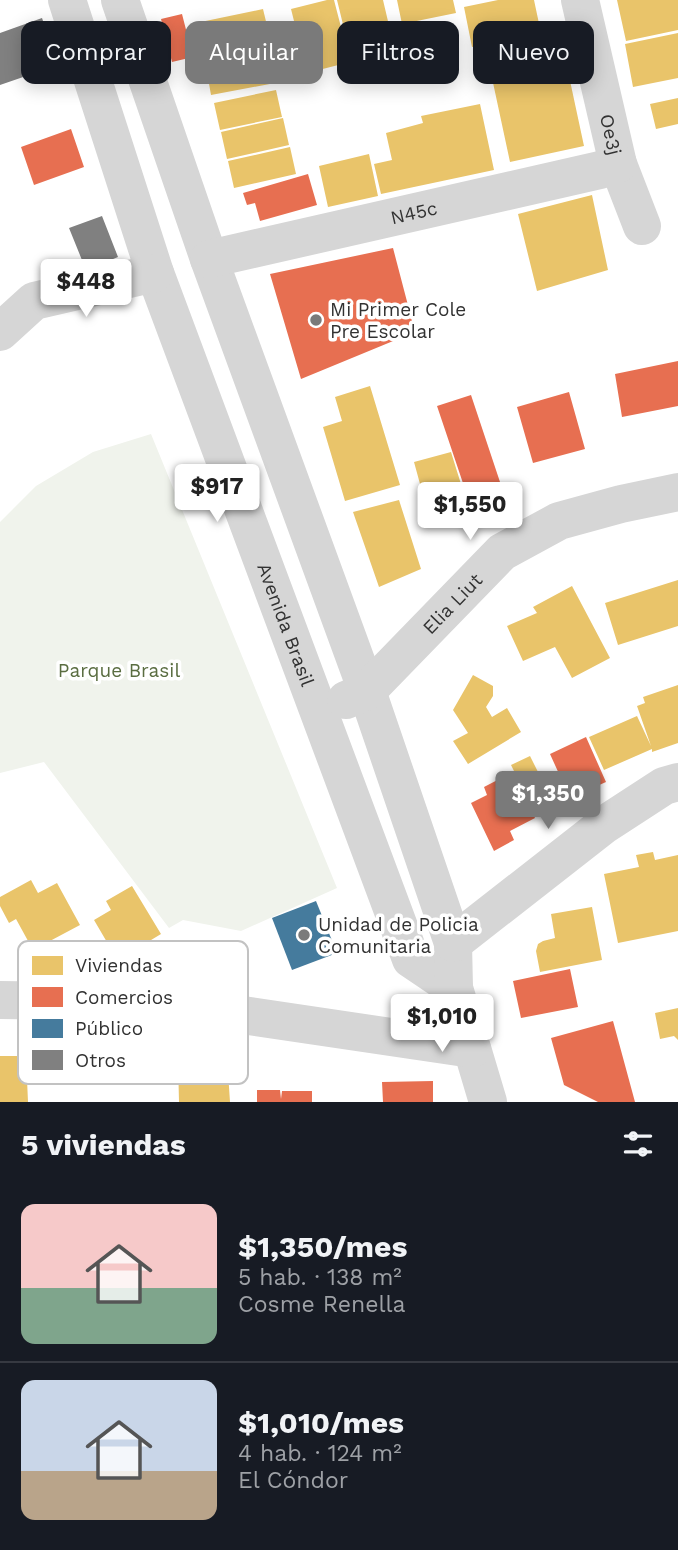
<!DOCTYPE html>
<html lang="es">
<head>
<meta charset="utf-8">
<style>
  body { margin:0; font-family:"Work Sans",sans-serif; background:#242831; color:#f1f3f6; height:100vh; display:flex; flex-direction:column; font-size:26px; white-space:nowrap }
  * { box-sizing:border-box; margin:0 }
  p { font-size:23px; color:#9ea1a6 }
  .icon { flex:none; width:38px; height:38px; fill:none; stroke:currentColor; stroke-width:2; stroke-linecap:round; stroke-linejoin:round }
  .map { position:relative; height:1102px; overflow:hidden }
  .panel { display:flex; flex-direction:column; background:#171b24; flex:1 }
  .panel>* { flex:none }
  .hud { position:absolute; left:21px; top:21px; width:637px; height:63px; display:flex; gap:14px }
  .price { position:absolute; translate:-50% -60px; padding:0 16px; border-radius:7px; background:#fff; color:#222; font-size:23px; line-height:46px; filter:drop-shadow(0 2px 4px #0008) }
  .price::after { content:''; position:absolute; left:50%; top:42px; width:21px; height:16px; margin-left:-10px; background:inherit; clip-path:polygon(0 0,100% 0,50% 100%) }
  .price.current { background:#7a7a7a; color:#fff }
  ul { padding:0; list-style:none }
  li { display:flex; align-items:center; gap:21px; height:175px; padding:0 21px }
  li+li { border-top:2px solid #363941 }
  li span { display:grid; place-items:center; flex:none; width:196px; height:140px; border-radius:14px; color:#555 }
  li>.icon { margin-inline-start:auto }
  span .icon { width:84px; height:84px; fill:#fffc; stroke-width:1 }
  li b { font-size:30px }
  h2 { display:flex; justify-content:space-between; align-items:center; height:84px; padding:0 21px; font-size:30px }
  .pill { padding:0 24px; border-radius:14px; background:#171b24; box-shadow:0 4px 18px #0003; font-size:24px; line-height:63px }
  .pill.current { background:#7a7a7a; color:#fff }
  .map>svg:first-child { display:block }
  .green { fill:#f0f3ec }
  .homes { fill:#e9c46a }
  .shops { fill:#e76f51 }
  .public { fill:#457b9d }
  .building { fill:#808080 }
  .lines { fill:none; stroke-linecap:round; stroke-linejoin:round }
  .minor { stroke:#d6d6d6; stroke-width:38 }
  .poi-dot { fill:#7a7a7a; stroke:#fff; stroke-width:2.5 }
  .labels { text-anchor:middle; stroke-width:7; stroke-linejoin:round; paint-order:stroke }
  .street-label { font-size:19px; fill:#323232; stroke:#fff }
  .poi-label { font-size:19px; fill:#323232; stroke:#fff; text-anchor:start }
  .park-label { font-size:19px; fill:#5a6d41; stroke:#fff }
  .key { fill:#fff; stroke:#c2c2c2; stroke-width:2 }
  .key-label { font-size:19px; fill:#323232 }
</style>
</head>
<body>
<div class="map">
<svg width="678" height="1102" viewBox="0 0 678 1102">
  <rect width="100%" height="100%" fill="#fff"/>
  <path class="green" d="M151,434L337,888L241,931L183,920L169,928L44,762L0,773V522L36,486L93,452Z"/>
  <path class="homes" d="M327,0H334L350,62L307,73L291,9Z
    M337,0H383L395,51L352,61Z
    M397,0H453L456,13L402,24Z
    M498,0H534L541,33L472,47L464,7Z
    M617,0H678V30L626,41Z
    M263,9L270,38L198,54L191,24Z
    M678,33V78L633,87L625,44Z
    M284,46L291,80L211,95L205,61Z
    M566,62L584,146L510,162L492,78Z
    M276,90L282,117L220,130L214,103Z
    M678,98V124L656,129L650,104Z
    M480,104L494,170L381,194L374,164L392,160L386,133L423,123L421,116Z
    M283,118L289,145L227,159L221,132Z
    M290,147L296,174L234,188L228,161Z
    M369,154L378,196L328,207L319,166Z
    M592,195L608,270L537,291L518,214Z
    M370,386L400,485L345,501L323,427L342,421L335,397Z
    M451,452L470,513L431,524L414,462Z
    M399,500L421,569L379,587L353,512Z
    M678,580V626L618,645L605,603Z
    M572,586L610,658L572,678L555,647L523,661L507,626L537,613L533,607Z
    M473,675L493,686V696L486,707L492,717L507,708L521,732L468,764L453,741L468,733L453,710Z
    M678,685V743L652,752V749L604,770L589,737L637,716L651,746L637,706L645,703L643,697Z
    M530,756L555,806L536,815L511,765Z
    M653,852L655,860L678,855V931L618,943L604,874L639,867L636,855Z
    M31,880L38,893L57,883L80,925L33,950L16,919L9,923L0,906V897Z
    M132,886L161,934L123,957L117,946L111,949L94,920L111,910L106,901Z
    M592,907L602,960L540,972L536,951L538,944L543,941L555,938L551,914Z
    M678,1008V1040L674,1036L660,1039L655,1013Z
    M0,1056H26L28,1102H0Z
    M178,1061L228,1072L230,1102H179Z"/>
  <path class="shops" d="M182,14L193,57L172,62L161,19Z
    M285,46L287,59L207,74L205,62Z
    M71,129L84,167L34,185L21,147Z
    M308,174L317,205L260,221L255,203L247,205L243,193Z
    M393,248L415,332L301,379L270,274Z
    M678,361V406L622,417L615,374Z
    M569,392L585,449L533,463L517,407Z
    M471,395L504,494L486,509L484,501L470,504L437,406Z
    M586,737L606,782L570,798L550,754Z
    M513,772L535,818L510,831L514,840L494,851L471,803L487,795L484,787Z
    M570,969L578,1007L521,1018L513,981Z
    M613,1021L635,1102H598L564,1085L551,1038Z
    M433,1081V1102H383L382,1082Z
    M257,1090H280L281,1099L282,1091H312V1102H257Z"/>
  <path class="public" d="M316,901L337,953L292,970L272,918Z"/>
  <path class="building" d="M42,18L58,65L0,85V33Z
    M102,216L118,257L86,270L69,228Z"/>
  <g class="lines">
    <g class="minor">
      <path id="s1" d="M67,0L155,273L411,959L454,988"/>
      <path d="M120,0L209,259L367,691L453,943L454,988L488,1102"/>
      <path id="s2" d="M580,0L618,164L642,226"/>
      <path id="s3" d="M209,259L600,170L618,164"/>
      <path d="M0,332L34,301L155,273"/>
      <path id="s4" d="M346,700L367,691L502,552L559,521L621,504L678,492"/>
      <path d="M453,943L604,825L664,786L678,782"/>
      <path d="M0,1000L154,1002L472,1049"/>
    </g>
  </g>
  <g class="poi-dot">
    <circle cx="316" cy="320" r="7"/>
    <circle cx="304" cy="935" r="7"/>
  </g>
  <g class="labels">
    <g class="street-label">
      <text dy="7" stroke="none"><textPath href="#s2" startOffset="138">Oe3j</textPath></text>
      <text dy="7" stroke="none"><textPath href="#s3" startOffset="210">N45c</textPath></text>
      <text dy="7" stroke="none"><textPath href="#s4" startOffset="145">Elia Liut</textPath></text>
      <text dy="7" stroke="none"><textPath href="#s1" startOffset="662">Avenida Brasil</textPath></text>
    </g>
    <g class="poi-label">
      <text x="330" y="316">Mi Primer Cole<tspan x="330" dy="22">Pre Escolar</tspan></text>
      <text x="318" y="931">Unidad de Policia<tspan x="318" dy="22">Comunitaria</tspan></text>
    </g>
    <g class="park-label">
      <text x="119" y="677">Parque Brasil</text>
    </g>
  </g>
  <rect x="18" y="941" width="230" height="143" rx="10" class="key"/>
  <rect x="32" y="956" width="31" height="19" fill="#e9c46a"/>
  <rect x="32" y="987" width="31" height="20" fill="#e76f51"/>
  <rect x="32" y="1019" width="31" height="19" fill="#457b9d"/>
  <rect x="32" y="1050" width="31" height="20" fill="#808080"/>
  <g class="key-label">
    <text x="75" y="972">Viviendas</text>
    <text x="75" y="1004">Comercios</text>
    <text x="75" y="1035">Público</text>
    <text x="75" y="1067">Otros</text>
  </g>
</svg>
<b class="price" style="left:86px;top:319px">$448</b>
<b class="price" style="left:217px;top:524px">$917</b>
<b class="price" style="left:470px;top:542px">$1,550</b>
<b class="price current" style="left:548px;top:831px">$1,350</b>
<b class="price" style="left:442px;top:1054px">$1,010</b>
<div class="hud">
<a class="pill">Comprar</a>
<a class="pill current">Alquilar</a>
<a class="pill">Filtros</a>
<a class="pill">Nuevo</a>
</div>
</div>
<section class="panel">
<h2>5 viviendas<svg class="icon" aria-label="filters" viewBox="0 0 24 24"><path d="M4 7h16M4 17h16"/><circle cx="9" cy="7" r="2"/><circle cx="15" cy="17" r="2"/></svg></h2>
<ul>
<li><span style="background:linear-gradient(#f6c9c9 60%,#7fa58c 0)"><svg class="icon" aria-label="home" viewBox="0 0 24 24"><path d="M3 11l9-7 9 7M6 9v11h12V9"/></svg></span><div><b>$1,350/mes</b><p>5 hab. · 138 m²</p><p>Cosme Renella</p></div></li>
<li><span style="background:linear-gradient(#c9d6e8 65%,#b9a48a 0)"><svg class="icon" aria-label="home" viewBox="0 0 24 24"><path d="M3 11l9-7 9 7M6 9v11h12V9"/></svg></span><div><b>$1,010/mes</b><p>4 hab. · 124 m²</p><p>El Cóndor</p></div></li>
</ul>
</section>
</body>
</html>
